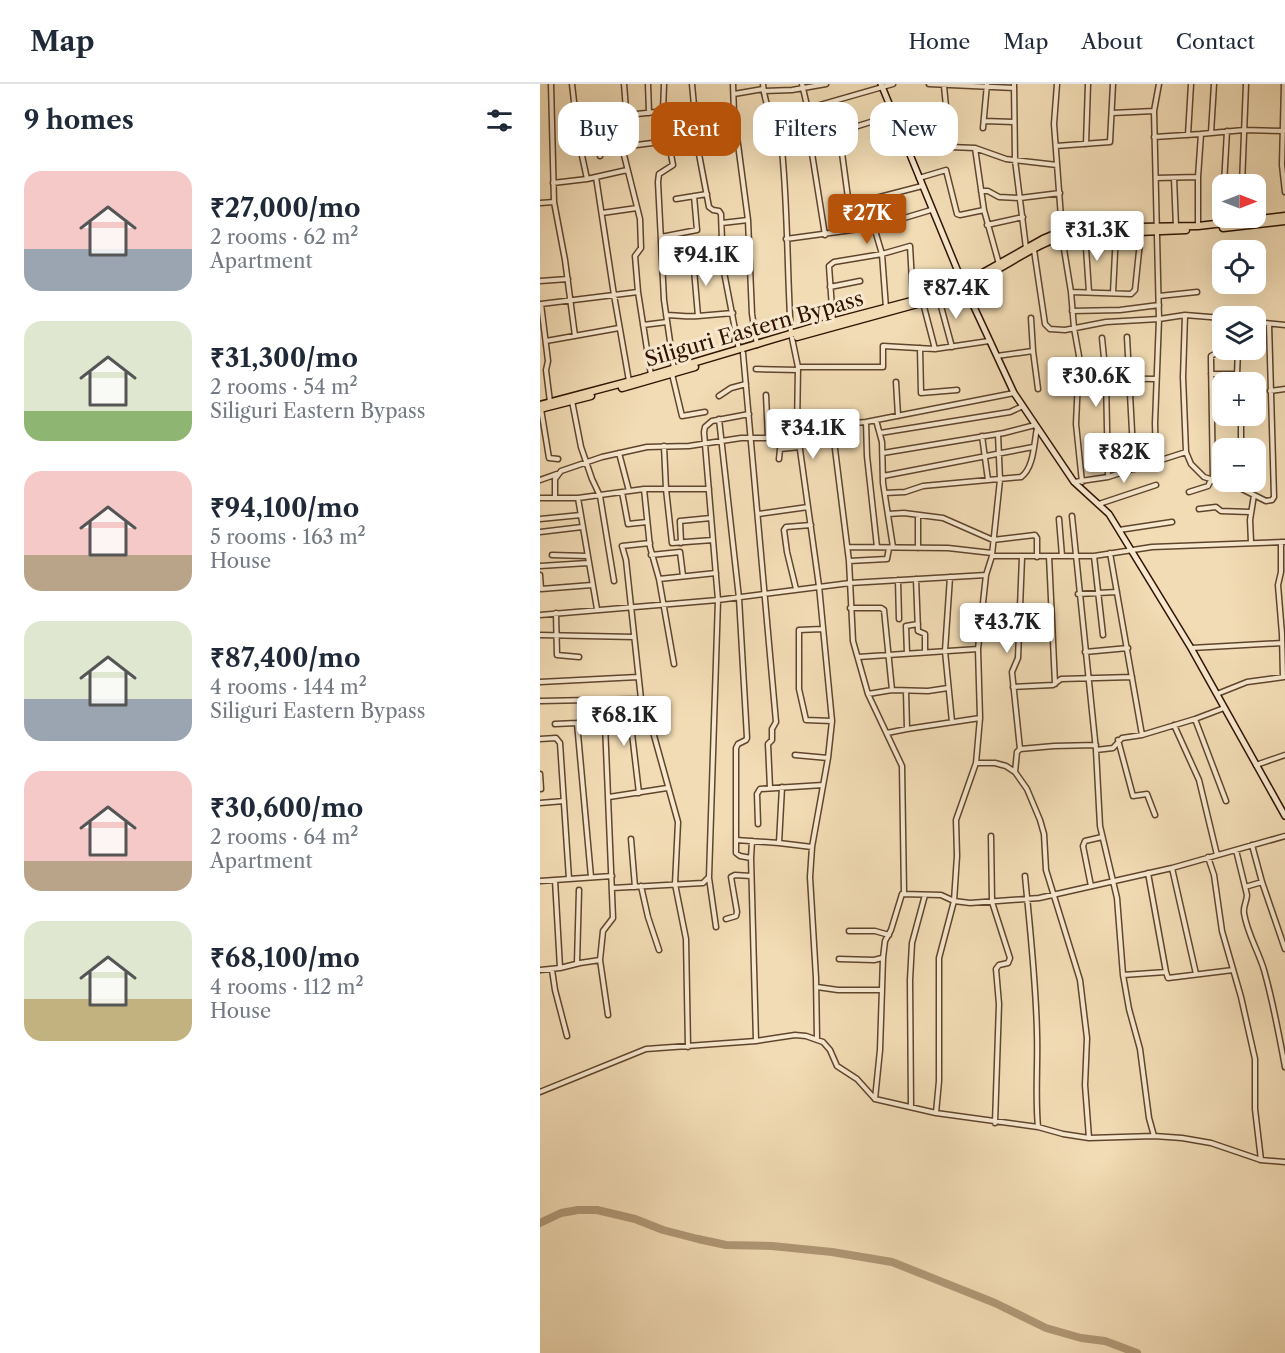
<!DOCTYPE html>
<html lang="en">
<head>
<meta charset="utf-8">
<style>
  body { margin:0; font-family:"Libre Caslon Text",serif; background:#f6f6f7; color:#1f2937; height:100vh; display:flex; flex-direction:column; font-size:22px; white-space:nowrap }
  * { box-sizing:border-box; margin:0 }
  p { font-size:20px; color:#747a83 }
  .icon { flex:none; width:33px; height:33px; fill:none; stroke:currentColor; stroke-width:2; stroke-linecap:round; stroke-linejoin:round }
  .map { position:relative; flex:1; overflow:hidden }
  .details { display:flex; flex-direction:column; background:#fff; width:540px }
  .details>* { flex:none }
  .banner { position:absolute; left:18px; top:18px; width:570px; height:54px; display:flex; gap:12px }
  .needle { width:39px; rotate:90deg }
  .tools { position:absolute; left:672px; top:90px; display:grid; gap:12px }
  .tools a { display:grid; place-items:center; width:54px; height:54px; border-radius:12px; background:#fff; box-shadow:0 6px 24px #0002; font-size:30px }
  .price { position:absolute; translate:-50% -51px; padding:0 14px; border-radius:6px; background:#fff; color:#222; font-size:20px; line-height:39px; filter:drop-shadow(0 2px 3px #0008) }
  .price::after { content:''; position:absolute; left:50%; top:36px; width:18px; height:14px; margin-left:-9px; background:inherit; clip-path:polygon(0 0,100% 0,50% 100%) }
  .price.selected { background:#b45309; color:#fff }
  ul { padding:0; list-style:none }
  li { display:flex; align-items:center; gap:18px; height:150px; padding:0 24px }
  li span { display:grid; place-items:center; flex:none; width:168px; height:120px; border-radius:18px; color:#555 }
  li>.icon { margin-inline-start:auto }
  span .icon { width:72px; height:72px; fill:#fffc; stroke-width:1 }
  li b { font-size:26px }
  h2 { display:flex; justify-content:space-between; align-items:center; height:72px; padding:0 24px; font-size:26px }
  .chip { padding:0 21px; border-radius:18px; background:#fff; box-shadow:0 6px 24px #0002; font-size:21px; line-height:54px }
  .chip.selected { background:#b45309; color:#fff }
  header { display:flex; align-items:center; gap:36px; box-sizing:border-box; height:84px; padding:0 30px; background:#fff; border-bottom:2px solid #e0e1e3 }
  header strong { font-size:28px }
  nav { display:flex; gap:33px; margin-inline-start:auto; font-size:21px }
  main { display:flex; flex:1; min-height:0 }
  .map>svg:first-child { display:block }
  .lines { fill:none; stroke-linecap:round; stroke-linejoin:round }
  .river { stroke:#b09877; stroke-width:8 }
  .street-casing { stroke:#60452d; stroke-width:7 }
  .secondary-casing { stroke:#301300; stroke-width:8 }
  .primary-casing { stroke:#301300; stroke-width:9 }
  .street { stroke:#f7e8cf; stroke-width:4 }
  .secondary { stroke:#f7e8cf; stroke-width:5 }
  .primary { stroke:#f2dcb5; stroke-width:6 }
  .labels { text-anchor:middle; stroke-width:6; stroke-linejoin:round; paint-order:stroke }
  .street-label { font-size:21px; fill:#301300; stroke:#f7e8cf }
</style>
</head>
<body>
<header>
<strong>Map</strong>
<nav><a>Home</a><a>Map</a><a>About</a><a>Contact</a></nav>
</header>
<main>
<section class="details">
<h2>9 homes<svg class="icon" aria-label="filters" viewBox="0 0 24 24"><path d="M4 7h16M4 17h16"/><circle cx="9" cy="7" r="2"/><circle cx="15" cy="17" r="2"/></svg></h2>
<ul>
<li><span style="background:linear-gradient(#f6c9c9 65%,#9aa5b1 0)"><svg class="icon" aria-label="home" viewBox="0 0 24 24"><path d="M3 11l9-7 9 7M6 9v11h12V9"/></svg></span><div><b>₹27,000/mo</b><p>2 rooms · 62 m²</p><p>Apartment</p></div></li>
<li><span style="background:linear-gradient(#dfe7d0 75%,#8fb573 0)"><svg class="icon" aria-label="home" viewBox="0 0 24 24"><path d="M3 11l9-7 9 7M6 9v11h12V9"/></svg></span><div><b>₹31,300/mo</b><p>2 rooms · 54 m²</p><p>Siliguri Eastern Bypass</p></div></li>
<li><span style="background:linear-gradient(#f6c9c9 70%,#b9a48a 0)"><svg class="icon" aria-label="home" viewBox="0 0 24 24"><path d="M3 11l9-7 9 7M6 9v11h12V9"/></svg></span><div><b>₹94,100/mo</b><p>5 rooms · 163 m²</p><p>House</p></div></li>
<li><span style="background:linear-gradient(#dfe7d0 65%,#9aa5b1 0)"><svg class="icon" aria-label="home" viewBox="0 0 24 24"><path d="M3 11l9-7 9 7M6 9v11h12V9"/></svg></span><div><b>₹87,400/mo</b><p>4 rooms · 144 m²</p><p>Siliguri Eastern Bypass</p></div></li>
<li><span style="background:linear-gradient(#f6c9c9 75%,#b9a48a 0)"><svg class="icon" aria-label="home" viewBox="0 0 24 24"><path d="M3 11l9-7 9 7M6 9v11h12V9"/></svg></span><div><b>₹30,600/mo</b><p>2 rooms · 64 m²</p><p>Apartment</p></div></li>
<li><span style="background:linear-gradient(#dfe7d0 65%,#c2b280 0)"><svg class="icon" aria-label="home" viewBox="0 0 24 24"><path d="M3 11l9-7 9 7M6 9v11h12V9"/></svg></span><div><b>₹68,100/mo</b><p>4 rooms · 112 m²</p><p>House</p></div></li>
</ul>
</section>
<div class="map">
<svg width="745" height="1269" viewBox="0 0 745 1269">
  <rect width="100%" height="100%" fill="#f2dcb5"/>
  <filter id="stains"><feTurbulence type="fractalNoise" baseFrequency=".00333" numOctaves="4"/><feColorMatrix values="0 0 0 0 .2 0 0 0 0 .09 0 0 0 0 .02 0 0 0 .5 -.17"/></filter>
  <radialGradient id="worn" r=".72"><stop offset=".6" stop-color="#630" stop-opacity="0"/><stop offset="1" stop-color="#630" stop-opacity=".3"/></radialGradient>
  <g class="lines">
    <path class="river" d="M0,1139L21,1129L38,1126H57L95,1135L123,1146L158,1155L186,1161L232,1162L292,1168L352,1178L455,1219L506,1244L541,1254L565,1257L597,1269"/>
    <g class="street-casing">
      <path id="street" d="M11,0L14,118L25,176L35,252
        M32,0L38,53L47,95
        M84,0L87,38L85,43L78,47L100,135L101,164L95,172L98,208L111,291
        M108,0L109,29
        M124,0L123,28L133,81L119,90L118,98L124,216L134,285
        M152,0L158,65L169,123L173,126L179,127L181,130L183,183L199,266
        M193,0L194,30L208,136L212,230L217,261
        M223,0C224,24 239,43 242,66C248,127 247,189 251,250
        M262,0L268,26
        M389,0L474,4
        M474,0L475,76L486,164
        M517,0L514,40L522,147
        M674,0L671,49L704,46L745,47
        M744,0L742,81L745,108
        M404,2L410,63L435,64L466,75L517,81
        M224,7L252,6L286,0
        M194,10L223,5
        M34,22L52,23L60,72
        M572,29L614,27
        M87,31L154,24
        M155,34L194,30
        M231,35L353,0
        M444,37L474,38
        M443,44L447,0
        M299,47L309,121L382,102
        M648,51L651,0
        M38,53L78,47
        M614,53L661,50
        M363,54L407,45
        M546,60L548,0
        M516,62L570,58L573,0
        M81,63L128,57
        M435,64L444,126L459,180
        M56,93L74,211L89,297
        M379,94L406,86L417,130L420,131L444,126
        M616,94L658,93
        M634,94L636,143
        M13,99L47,95L87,86
        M684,100L687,47
        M702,100L706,0
        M441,107H448L459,113L480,114L520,109
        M136,115L167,110
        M333,116L340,142
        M0,119L14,118
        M295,124L309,121
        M62,129L97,124
        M182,139L208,136
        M682,139V128
        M447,141L483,133
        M658,142V93L661,50L671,49
        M334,143L342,170L346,224
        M545,149L549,208
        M285,151L270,57L353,31
        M121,153L157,146L154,112
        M522,153L531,208L591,210L595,206L601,148
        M246,155L334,143L391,126
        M494,166L505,240L510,245L525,246L566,238L619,235L645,231L682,234
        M181,168L153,174L158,232L193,229
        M0,197L28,195
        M290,203L320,197
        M531,208L534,244L539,272L536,340L542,398
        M573,209L576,149
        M619,212L657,208
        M399,215L412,263
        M383,219L395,265
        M1,220L8,277L6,286L10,318
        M1,220L98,208
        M532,227L580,226L619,221
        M126,231C137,231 147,233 158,232
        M645,231L643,293L646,368
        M491,234L493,267L498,305
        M293,238L289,182L294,178L342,170L370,162L373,216
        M716,238L745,241
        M103,241L127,238
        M587,253L594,385
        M252,254L258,283L257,344L279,502L292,637L288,674L272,763L270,793L276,894L277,955
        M562,254L566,294L568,393
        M6,257L79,244
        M380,264L381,309L417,306
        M203,269L236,638L232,645V656L228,660L230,704
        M457,272L493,267
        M258,283H343V262L395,265L449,257
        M216,285L258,286
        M132,290L142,332L165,328
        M671,290H695L699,294V298
        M697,291L698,266
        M537,294L616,295
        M356,298L358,332
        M730,307L745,305
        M226,311L228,354
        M179,312L191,304L206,300
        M32,317L41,363L52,395L60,412L74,497
        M1,325L9,374L18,375
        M701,332V364
        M179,335L199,514L207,654L206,656L198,660L196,664V769L200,772L211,774L216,957
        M336,336L342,358L343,399L353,463
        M326,338L327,372L337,463
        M292,341L309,477L313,557L328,610L362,682L364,809
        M257,344L326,338L474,309
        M340,349L470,328L483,322
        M442,352L448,396
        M124,362L126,405H169
        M79,369L89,407
        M343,369L464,349L495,341
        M239,375L240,365L260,363
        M616,378L615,339L619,235L614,27L619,0
        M343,392L493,363
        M0,396L17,390
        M673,397L671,276V272L680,267L682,257
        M534,398L568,393L646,368L651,380L664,393L702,405L726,417L732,416L734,413L729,240
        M104,405L110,463L119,495L134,580
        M82,408L88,440L107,438
        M649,408L668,402L671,396
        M345,409L365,408L383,402L481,393C494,384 494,359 497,344
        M0,414H38L104,405H126L132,459L173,456
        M15,414V395L21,387L62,373L107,363L149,362L201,354H259
        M38,414L57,525
        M559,420L616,401
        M659,425L676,423L681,427L710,428
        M218,430L268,423
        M348,430L364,429L403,434L453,456L495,451L497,454V473
        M378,432V464
        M532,432L556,666L560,742L577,814L583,891L589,925L600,965L609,1034L614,1052
        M0,435L41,431
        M519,435L522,472
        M579,446L632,438
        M0,448L42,443
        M711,458L710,436L714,411
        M741,458V488L738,501L742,550L743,593
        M141,459L140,437L171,434
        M308,463L408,464L452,469
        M570,469L602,651
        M12,471L47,472
        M111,471L140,468L143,492
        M452,471L460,396L458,350
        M509,472L515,600
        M554,472L563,551
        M309,477L347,475L349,464
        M0,482L48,479
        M0,491L1,505
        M410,493L405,567L412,638
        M119,495L176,489
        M376,495L378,547L385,550V568
        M358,496L359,535
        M1,505L52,501
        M256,505L247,468L244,446L246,443L271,441
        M538,510L577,508
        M310,524H341L344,526L352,606
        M16,529L17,571L39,573
        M0,531L178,516L310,499L446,491
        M282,545L259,546V605L266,636L292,637
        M0,551L94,553
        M651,564L742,559
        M545,568L588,564
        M367,569L366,542L378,540
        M318,573L438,565
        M0,598L98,593
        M473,603L513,601L521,595L592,593
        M366,607L367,645
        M328,610L352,606L388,607L408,604
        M677,610L707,598L744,593
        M101,615L113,648L138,738L135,800L146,855L148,963
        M92,616L95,634L91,641L99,709
        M0,617L101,615L86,476L82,462L110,459
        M655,635L686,717
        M15,640L37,639
        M634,641L659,696L677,771
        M347,649L367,645L440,634
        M0,655L16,654L20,659L29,795
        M578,656L593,712L607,710L615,731
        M480,665L472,588L478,574L482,473
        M556,666L573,664L582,654L602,651L655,635L684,624
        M255,671L288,674
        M436,679H455L466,682L475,688L487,705L500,736L504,750L506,786L540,896L547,954L545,1001L549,1054
        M716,681L745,671
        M475,688L477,668L480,665L514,662L556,661
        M0,690L1,705
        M242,703L239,759L272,763
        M69,713L127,704
        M0,719L24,717
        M218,740L217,710L220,705L283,701
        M451,752L452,818L470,874L468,879L459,881L456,885L459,920L455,1039
        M91,755L95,803
        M196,756L239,759
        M712,761L722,798L745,865
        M696,766L707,811C707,817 703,822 704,829C707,849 718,866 724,886C733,918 739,950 745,983
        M668,773L674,791L682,847L701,913L715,975V1025L721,1076
        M211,774L212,757
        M632,784L656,890
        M608,789L626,888
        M485,792C490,845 496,897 497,950C498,981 495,1012 498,1043
        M51,793L37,639L91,641
        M169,794L176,843
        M15,796L20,884
        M0,797L72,792
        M101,802L108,833L119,866
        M551,802L543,762L545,757L562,753
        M705,803L722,798
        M72,804L163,799L169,793L178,516L164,348L165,343L172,337L209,330
        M186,835L196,832L197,828L191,793L195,791L211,792
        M309,847H335L349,851
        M299,875L334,876L342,874
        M60,876L68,931
        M37,879L39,806
        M0,886L20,884L40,879L60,876L63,847L73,834L65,640
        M12,886L15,906L27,952
        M583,891L626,888L628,894L693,886
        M277,903L298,906H341
        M0,1008L106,965L216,957L255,951L266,952L283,958L290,966L297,982L317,995L335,1015L396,1029L498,1043L523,1050L549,1054L614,1052L642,1054L671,1059L721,1076L745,1078
        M335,1015L340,966L343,874L345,857L351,846L362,810L401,811L414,817L430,819L499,814L632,784L745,752
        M371,1023L370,896L372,859L385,811
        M396,1029L399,997V874L414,817L417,772L416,736L436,679L437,668L440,634L438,565L446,491L452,472H554L612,463L745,458"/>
    </g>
    <g class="secondary-casing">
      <path id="secondary" d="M341,0L419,190
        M422,201L419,190L425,199
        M428,210L474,309L534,398L569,430L577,443L651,564L745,732"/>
    </g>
    <g class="primary-casing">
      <path id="primary" d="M683,144L745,137
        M257,253L410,211C450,194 485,164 526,151L646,146
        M82,304L155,283
        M0,321L102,294L284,240L398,210L425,199L503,155L522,147L541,144L658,142L745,132
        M0,325L51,312"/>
    </g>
    <use href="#street" class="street"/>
    <use href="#secondary" class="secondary"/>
    <use href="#primary" class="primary"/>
  </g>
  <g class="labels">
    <g class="street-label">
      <text transform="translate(214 245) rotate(-16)" y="7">Siliguri Eastern Bypass</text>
    </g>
  </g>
  <rect width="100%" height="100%" filter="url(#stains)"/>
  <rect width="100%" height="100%" fill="url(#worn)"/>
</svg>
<div class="tools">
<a><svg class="needle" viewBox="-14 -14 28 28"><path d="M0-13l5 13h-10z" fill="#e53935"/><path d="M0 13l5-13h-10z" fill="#747a83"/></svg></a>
<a><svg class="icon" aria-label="locate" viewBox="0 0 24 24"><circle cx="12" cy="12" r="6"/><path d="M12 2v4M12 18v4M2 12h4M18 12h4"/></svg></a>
<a><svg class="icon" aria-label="layers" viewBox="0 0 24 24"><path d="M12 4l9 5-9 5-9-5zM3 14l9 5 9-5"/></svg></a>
<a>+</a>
<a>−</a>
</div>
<b class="price selected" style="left:327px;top:161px">₹27K</b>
<b class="price" style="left:557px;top:178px">₹31.3K</b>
<b class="price" style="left:166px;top:203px">₹94.1K</b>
<b class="price" style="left:416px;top:236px">₹87.4K</b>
<b class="price" style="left:556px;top:324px">₹30.6K</b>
<b class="price" style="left:273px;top:376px">₹34.1K</b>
<b class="price" style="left:584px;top:400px">₹82K</b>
<b class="price" style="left:467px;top:570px">₹43.7K</b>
<b class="price" style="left:84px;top:663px">₹68.1K</b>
<div class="banner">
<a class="chip">Buy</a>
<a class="chip selected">Rent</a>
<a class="chip">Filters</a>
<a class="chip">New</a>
</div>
</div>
</main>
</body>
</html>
